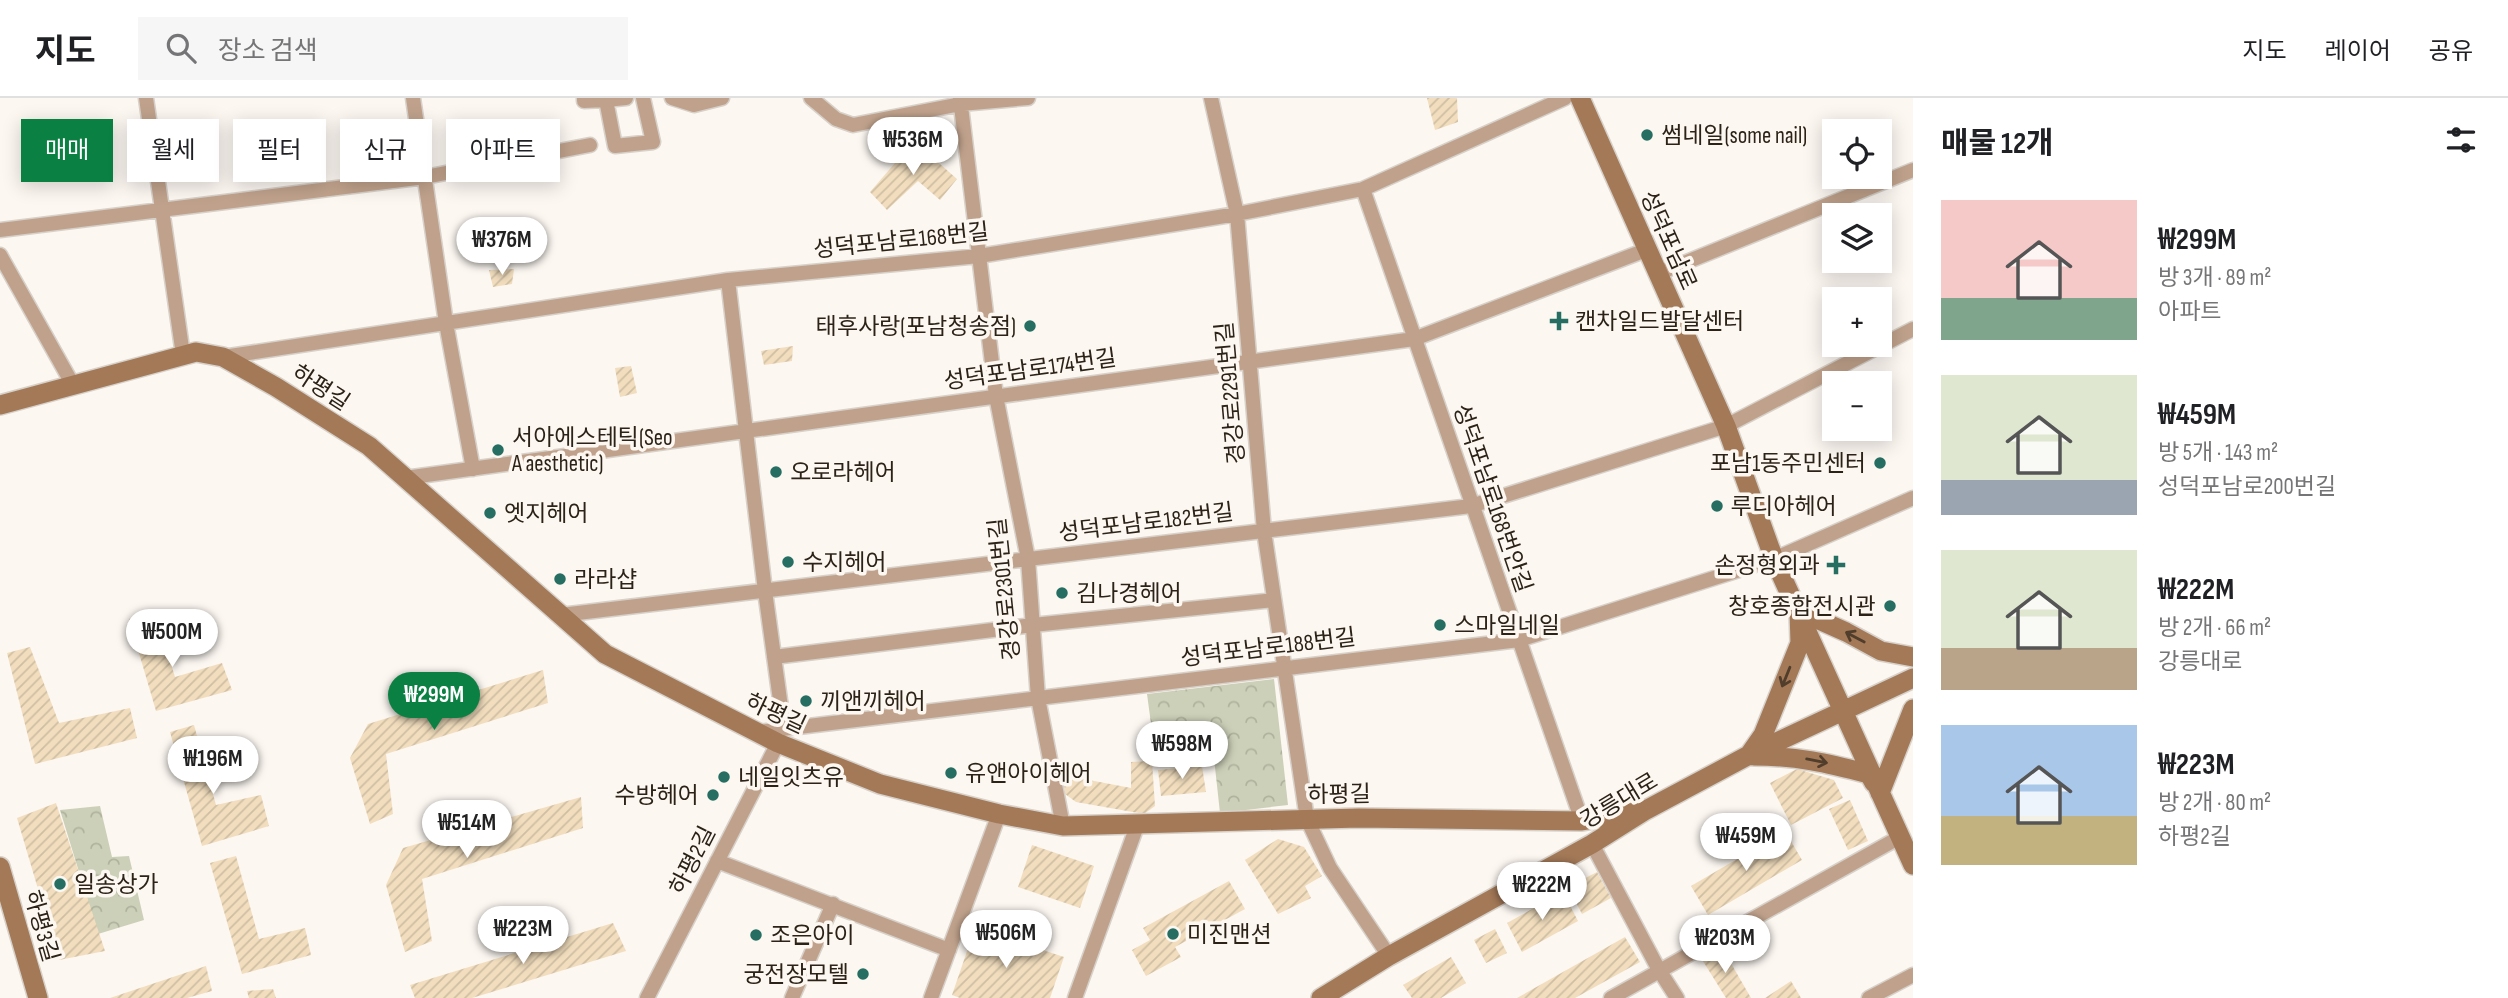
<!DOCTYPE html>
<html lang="ko">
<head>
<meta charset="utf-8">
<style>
  body { margin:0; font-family:"Sofia Sans Condensed","Noto Sans KR",sans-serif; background:#f6f6f6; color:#202124; height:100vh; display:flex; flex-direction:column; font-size:26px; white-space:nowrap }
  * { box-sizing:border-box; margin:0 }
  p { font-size:23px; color:#757577 }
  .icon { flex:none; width:38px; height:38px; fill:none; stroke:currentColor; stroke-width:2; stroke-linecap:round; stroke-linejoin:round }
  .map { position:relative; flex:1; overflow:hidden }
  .sheet { display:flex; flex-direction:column; background:#fff; width:595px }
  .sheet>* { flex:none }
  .banner { position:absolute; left:21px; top:21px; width:665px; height:63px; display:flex; gap:14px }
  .fabs { position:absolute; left:1822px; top:21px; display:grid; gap:14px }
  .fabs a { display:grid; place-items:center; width:70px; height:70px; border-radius:0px; background:#fff; box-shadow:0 4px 18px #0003; font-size:35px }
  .price { position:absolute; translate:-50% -60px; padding:0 16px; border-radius:24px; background:#fff; color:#222; font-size:23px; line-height:46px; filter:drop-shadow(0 2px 4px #0008) }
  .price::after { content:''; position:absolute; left:50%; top:42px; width:21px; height:16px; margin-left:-10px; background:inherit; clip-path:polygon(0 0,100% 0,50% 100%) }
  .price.current { background:#0b8043; color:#fff }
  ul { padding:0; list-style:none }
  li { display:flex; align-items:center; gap:21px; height:175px; padding:0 28px }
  li span { display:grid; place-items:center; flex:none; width:196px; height:140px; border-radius:0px; color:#555 }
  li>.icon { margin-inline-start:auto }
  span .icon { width:84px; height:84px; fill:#fffc; stroke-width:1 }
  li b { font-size:30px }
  h2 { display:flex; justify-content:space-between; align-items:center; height:84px; padding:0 28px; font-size:30px }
  .pill { padding:0 24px; border-radius:0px; background:#fff; box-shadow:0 4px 18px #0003; font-size:24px; line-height:63px }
  .pill.current { background:#0b8043; color:#fff }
  header { display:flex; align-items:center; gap:42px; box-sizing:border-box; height:98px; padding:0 35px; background:#fff; border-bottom:2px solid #e0e0e0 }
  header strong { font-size:33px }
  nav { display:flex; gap:38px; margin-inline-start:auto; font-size:24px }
  .search { width:490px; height:63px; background:#f6f6f6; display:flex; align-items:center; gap:18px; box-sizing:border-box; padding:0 24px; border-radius:0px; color:#757577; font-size:26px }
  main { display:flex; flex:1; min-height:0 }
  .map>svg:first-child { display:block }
  .park { fill:url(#park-crowns) }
  .building { fill:url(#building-hatch) }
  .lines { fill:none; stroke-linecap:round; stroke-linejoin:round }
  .street-casing { stroke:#d7d1ca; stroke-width:17 }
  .secondary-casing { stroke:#d7d1ca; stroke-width:22 }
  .street { stroke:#c0a28c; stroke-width:14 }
  .secondary { stroke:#a37957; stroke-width:19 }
  .oneway { stroke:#503d2b }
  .poi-dot { fill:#266d62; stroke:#fcf7f1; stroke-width:2.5 }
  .labels { text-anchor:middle; stroke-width:7; stroke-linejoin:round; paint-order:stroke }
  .poi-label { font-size:23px; fill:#2c2318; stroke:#fcf7f1; text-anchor:start }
  .street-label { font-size:23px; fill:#2c2318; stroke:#fcf7f1 }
</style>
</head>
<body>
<header>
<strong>지도</strong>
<div class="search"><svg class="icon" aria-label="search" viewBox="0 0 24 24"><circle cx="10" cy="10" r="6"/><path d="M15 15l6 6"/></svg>장소 검색</div>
<nav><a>지도</a><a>레이어</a><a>공유</a></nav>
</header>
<main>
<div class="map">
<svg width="1913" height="900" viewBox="0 0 1913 900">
  <defs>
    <pattern id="park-crowns" width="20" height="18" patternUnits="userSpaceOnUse" patternTransform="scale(1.75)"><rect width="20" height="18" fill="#ccd0b8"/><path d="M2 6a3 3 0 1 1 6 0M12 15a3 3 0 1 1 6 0" fill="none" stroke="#afb29d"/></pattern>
    <pattern id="building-hatch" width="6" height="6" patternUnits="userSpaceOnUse" patternTransform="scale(1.75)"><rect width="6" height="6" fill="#f2debe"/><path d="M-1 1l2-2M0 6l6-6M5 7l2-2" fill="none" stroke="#d0bea3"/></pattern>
  </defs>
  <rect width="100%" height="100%" fill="#fcf7f1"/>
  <path class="park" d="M1274,581L1288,707L1220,715L1214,660L1156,663L1147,596Z
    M100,708L112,759L129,758L144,822L98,836L60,712Z"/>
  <path class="building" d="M1427,0H1457L1458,24L1435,32Z
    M914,43L957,81L940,102L918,83L887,112L870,94Z
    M514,171L512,186L493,189L489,172Z
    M793,248L792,263L764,267L761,253Z
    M631,268L637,295L620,299L615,270Z
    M155,513L175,579L222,565L232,592L156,613L129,521Z
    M30,549L59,625L130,610L137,640L35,666L7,555Z
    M543,572L548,605L386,656L393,716L370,726L350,660L368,626Z
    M194,627L216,707L261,697L269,728L202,748L170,634Z
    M1152,663L1155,708L1144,716L1076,704L1065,696L1063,675L1085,673L1089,682L1131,690V664Z
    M1202,668L1206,694L1161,698L1158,672Z
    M1797,671L1834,682L1843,700L1791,727L1770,685Z
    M581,699L583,730L422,781L432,843L405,854L386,787L403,750Z
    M1850,702L1868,743L1848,752L1829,711Z
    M56,705L105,853L59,862L17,720Z
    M1785,733L1802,762L1708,817L1691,788Z
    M1278,741L1304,749L1322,778L1305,788L1311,800L1278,816L1245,762Z
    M1032,747L1094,768L1080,810L1018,789Z
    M236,758L259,841L305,830L311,857L242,876L210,765Z
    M1597,774L1611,800L1582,816L1568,789Z
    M1229,783L1245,811L1175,849L1181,859L1146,878L1132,852L1150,842L1143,830Z
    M1563,794L1578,823L1522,854L1507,825Z
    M613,825L626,853L472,900H415L410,887Z
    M975,830L1064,859L1050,900H960L952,897Z
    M1495,831L1507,855L1486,865L1474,842Z
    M1625,839L1640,864L1575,900H1517Z
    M1721,848L1751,900H1726L1701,860Z
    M1451,859L1466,885L1441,900H1412L1403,887Z
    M206,868L212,893L187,900H110Z
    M1791,883L1801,900H1765Z
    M273,891L276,900H249L247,893Z"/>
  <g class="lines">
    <g class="street-casing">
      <path id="street" d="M146,0L183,257
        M413,0L446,225L473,371
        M584,0V3L606,2L615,48L653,44L643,0
        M672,0L694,7L722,0
        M811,0L836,21L853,27L961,6L1028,0
        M960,0L996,298L1028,461L1038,600L1063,728
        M1211,0L1237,116L1264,433L1307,721L1330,770L1389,858
        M606,2L626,0
        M1363,91L1582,723
        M0,132L425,79L590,47
        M0,157L73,287
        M1657,176L1913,72
        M728,182L765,493L784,631
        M223,259L728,182L979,158L1237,116L1363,91L1565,0
        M405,380L1414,241L1646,152
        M561,517L1471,408L1726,328L1913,231
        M774,559L1033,527L1274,502
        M758,634L1519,542L1774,461L1913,400
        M1592,746L1659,872L1677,900
        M717,763L949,852
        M647,900L778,645
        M792,900L833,806
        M931,900L999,716
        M1075,900L1138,725
        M1611,900L1900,739
        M1869,900L1913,877"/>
    </g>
    <g class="secondary-casing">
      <path id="secondary" d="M1580,0L1726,328L1774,461L1913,767
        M0,307L196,254L223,259L276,289L369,348L605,556L778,645L880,686L999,716L1063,728L1359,720L1582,723L1646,712
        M1749,657L1763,637L1800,545L1799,513L1846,534L1881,553L1913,559
        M1754,658C1797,658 1827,665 1869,676L1874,685
        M1880,695L1913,611
        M0,769L38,900
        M1321,900L1389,858L1592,746L1646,712L1749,657L1913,580"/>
    </g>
    <use href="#street" class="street"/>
    <use href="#secondary" class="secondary"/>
  </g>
  <defs><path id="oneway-shaft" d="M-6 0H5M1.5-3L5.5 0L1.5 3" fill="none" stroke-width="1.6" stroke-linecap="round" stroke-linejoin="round" transform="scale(1.75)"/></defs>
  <g class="oneway">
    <use href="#oneway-shaft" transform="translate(1855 539) rotate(-152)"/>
    <use href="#oneway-shaft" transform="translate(1786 579) rotate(112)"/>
    <use href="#oneway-shaft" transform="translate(1817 663) rotate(11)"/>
  </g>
  <g class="poi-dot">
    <circle cx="1647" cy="37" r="7"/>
    <path d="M1555.5 212.5h7v7h7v7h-7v7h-7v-7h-7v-7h7z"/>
    <circle cx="1030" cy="228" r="7"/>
    <circle cx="498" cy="352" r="7"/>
    <circle cx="1880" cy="365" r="7"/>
    <circle cx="776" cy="374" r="7"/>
    <circle cx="1717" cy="408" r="7"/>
    <circle cx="490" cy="415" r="7"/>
    <circle cx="788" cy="464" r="7"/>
    <path d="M1832.5 456.5h7v7h7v7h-7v7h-7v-7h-7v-7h7z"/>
    <circle cx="560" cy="481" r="7"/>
    <circle cx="1062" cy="495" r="7"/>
    <circle cx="1890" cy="508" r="7"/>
    <circle cx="1440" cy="527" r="7"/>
    <circle cx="806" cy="603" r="7"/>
    <circle cx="951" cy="675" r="7"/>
    <circle cx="724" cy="679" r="7"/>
    <circle cx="713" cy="697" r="7"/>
    <circle cx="60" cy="786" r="7"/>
    <circle cx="1173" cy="836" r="7"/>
    <circle cx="756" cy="837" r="7"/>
    <circle cx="863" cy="876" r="7"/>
  </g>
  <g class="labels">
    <g class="poi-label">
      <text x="1661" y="45">썸네일(some nail)</text>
      <text x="1575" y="231">캔차일드발달센터</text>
      <text x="1016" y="236" text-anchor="end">태후사랑(포남청송점)</text>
      <text x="512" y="347">서아에스테틱(Seo<tspan x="512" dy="26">A aesthetic)</tspan></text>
      <text x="1866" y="373" text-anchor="end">포남1동주민센터</text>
      <text x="790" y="382">오로라헤어</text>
      <text x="1731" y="416">루디아헤어</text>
      <text x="504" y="423">엣지헤어</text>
      <text x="802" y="472">수지헤어</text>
      <text x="1820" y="475" text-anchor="end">손정형외과</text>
      <text x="574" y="489">라라샵</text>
      <text x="1076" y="503">김나경헤어</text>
      <text x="1876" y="516" text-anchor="end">창호종합전시관</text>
      <text x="1454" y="535">스마일네일</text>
      <text x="820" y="611">끼앤끼헤어</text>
      <text x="965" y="683">유앤아이헤어</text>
      <text x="738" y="687">네일잇츠유</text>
      <text x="699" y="705" text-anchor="end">수방헤어</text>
      <text x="74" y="794">일송상가</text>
      <text x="1187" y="844">미진맨션</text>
      <text x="770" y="845">조은아이</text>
      <text x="849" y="884" text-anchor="end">궁전장모텔</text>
    </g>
    <g class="street-label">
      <text transform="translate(901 142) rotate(-6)" y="8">성덕포남로168번길</text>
      <text transform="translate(1669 142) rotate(66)" y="8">성덕포남로</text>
      <text transform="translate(1030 271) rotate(-8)" y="8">성덕포남로174번길</text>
      <text transform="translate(321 289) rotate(33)" y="8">하평길</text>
      <text transform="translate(1230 295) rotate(-95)" y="8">경강로2291번길</text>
      <text transform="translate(1493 400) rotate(71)" y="8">성덕포남로168번안길</text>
      <text transform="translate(1146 424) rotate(-7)" y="8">성덕포남로182번길</text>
      <text transform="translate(1004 491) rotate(-96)" y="8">경강로2301번길</text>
      <text transform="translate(1268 549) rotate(-7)" y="8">성덕포남로188번길</text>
      <text transform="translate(776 615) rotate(25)" y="8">하평길</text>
      <text transform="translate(1339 696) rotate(-1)" y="8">하평길</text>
      <text transform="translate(1619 702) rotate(-31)" y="8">강릉대로</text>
      <text transform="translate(692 762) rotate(-63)" y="8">하평2길</text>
      <text transform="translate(42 828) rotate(74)" y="8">하평3길</text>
    </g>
  </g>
</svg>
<div class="fabs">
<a><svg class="icon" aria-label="locate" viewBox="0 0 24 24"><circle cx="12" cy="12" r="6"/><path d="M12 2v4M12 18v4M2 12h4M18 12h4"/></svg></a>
<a><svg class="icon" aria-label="layers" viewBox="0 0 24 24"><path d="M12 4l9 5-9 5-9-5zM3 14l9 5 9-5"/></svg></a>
<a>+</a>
<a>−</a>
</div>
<b class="price" style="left:913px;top:79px">₩536M</b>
<b class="price" style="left:502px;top:179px">₩376M</b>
<b class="price" style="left:172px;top:571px">₩500M</b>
<b class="price current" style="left:434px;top:634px">₩299M</b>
<b class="price" style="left:1182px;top:683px">₩598M</b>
<b class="price" style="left:213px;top:698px">₩196M</b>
<b class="price" style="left:467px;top:762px">₩514M</b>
<b class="price" style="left:1746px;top:775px">₩459M</b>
<b class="price" style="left:1542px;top:824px">₩222M</b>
<b class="price" style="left:523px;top:868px">₩223M</b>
<b class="price" style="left:1006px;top:872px">₩506M</b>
<b class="price" style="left:1725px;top:877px">₩203M</b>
<div class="banner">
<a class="pill current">매매</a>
<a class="pill">월세</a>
<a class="pill">필터</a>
<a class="pill">신규</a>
<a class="pill">아파트</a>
</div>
</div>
<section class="sheet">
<h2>매물 12개<svg class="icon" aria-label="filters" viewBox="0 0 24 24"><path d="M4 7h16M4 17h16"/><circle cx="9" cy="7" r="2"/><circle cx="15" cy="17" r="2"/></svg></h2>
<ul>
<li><span style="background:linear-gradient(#f6c9c9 70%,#7fa58c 0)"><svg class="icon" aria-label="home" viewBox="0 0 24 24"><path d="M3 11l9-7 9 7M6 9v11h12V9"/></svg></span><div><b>₩299M</b><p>방 3개 · 89 m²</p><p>아파트</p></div></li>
<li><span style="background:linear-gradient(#dfe7d0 75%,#9aa5b1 0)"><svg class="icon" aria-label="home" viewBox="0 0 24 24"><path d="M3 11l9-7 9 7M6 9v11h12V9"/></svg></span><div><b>₩459M</b><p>방 5개 · 143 m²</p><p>성덕포남로200번길</p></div></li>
<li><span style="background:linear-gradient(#dfe7d0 70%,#b9a48a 0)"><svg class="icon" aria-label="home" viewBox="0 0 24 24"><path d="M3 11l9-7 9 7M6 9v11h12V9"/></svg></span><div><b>₩222M</b><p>방 2개 · 66 m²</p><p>강릉대로</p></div></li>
<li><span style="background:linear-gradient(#a9c7e8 65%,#c2b280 0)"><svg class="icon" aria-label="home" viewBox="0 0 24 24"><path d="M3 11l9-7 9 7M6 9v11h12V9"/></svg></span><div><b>₩223M</b><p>방 2개 · 80 m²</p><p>하평2길</p></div></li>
</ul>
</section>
</main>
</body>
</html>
